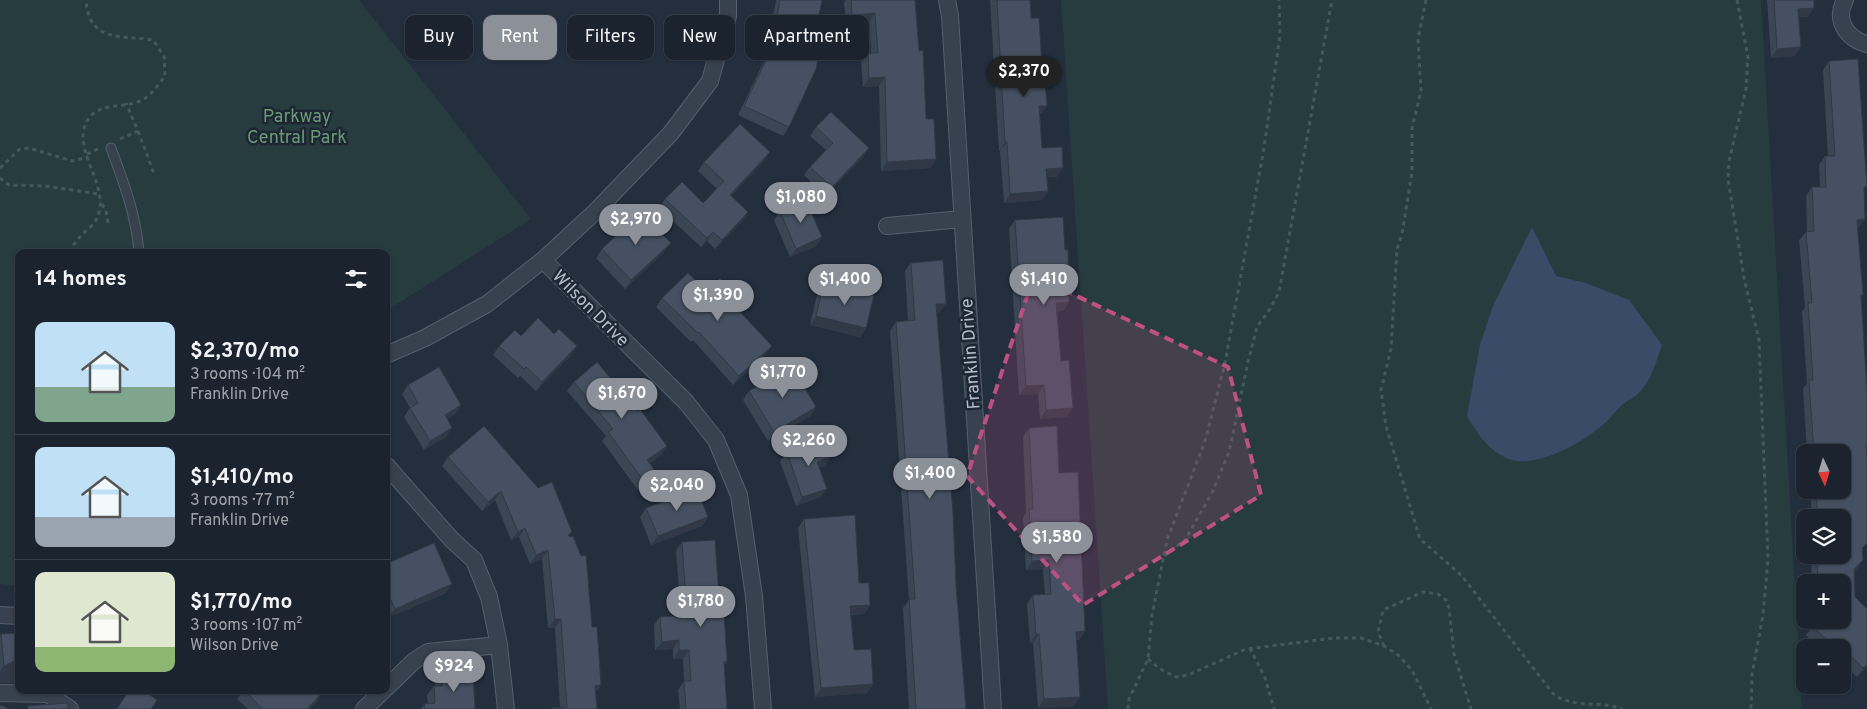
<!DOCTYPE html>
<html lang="en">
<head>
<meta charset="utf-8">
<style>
  body { margin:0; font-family:Overpass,sans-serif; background:#282f3a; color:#f1f3f6; height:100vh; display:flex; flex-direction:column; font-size:19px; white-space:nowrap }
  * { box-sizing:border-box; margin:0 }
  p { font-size:16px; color:#a0a4aa }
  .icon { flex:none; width:28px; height:28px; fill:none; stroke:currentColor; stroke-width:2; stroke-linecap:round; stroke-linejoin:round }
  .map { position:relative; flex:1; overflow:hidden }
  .panel { position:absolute; left:15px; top:249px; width:375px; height:445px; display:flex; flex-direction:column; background:#1b232e; border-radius:10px; box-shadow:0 1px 4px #0004,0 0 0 1px #39404a }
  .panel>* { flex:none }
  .guide { position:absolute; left:405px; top:15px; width:475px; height:45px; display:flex; gap:10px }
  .needle { width:32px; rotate:176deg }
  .fabs { position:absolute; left:1796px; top:444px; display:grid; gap:10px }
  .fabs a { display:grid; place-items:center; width:55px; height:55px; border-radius:10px; background:#1b232e; box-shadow:0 1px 4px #0004,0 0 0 1px #39404a; font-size:25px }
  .price { position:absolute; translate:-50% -42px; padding:0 11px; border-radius:18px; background:#8c9099; color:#fff; font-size:16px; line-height:32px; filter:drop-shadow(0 1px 2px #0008) }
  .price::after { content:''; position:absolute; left:50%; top:30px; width:15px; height:11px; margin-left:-8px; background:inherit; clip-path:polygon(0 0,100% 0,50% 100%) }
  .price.active { background:#222; color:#fff }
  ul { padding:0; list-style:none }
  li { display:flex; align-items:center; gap:15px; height:125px; padding:0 20px }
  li+li { border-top:1px solid #39404a }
  li span { display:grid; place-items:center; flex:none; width:140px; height:100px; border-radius:10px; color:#555 }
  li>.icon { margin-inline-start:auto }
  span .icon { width:60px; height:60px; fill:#fffc; stroke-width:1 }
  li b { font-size:21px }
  h2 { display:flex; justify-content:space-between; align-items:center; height:60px; padding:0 20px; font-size:21px }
  .tag { padding:0 18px; border-radius:10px; background:#1b232e; box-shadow:0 1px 4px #0004,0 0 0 1px #39404a; font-size:18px; line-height:45px }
  .tag.active { background:#8c9099; color:#fff }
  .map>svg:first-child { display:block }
  .green { fill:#263c3f }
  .water { fill:#394c67 }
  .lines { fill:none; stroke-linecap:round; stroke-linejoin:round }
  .lane-casing { stroke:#565f6c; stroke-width:11 }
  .street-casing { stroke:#565f6c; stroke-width:18 }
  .path { stroke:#44595c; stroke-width:3; stroke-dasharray:4 4; stroke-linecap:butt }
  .lane { stroke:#38414e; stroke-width:9 }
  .street { stroke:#38414e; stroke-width:16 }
  .wall { fill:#3b4654 }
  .shaded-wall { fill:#303945 }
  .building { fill:#455162; stroke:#303945 }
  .marked { fill:#bd5182; fill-opacity:0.2; stroke:#bd5182; stroke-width:4; stroke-dasharray:10 6; stroke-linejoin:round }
  .labels { text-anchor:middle; stroke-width:5; stroke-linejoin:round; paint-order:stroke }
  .park-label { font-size:18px; fill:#6b9a76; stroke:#1d2633 }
  .street-label { font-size:18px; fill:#b4bcc9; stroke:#1d2633 }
</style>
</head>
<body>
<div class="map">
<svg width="1867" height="709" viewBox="0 0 1867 709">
  <rect width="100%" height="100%" fill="#242f3e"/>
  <path class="green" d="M0,0H359L531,219L386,311V252H19V586L0,584Z
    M1061,0H1761L1802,709H1108Z"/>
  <path class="water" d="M1532,227L1556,276L1586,283L1629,300L1662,345C1656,362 1652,379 1639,393C1634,398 1626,401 1621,406C1615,411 1611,418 1605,423C1584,442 1537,469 1509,459C1488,451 1478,434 1467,416L1480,345L1493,306Z"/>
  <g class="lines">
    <g class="lane-casing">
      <path id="lane" d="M111,148C124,183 136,215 139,252"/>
    </g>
    <g class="street-casing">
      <path id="street" d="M947,0L950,16L993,709
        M1845,0C1834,20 1847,39 1867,44
        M887,226L962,219
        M543,260L686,402L716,440L739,495L754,596L763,709
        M386,355L425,338L487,304L543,260L596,211L671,133L710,81L728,16V0
        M386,465L452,540L474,560L489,597L499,645L506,709
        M0,615L19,616
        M386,688L414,661L428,652L499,645
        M0,693L48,694L70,709
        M364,709L384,690"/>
    </g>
    <path class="path" d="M1426,0L1418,39L1421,91L1412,128V172L1402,234L1397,249L1391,349L1381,390L1386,426L1420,539L1462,576L1555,696C1582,709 1597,700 1622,709
      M1737,0L1748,57L1746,89L1729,161L1728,179L1744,278L1759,340L1768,559L1763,615L1752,674L1751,709
      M138,131L155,176
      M120,139L138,131L126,103
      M87,154L100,148
      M0,168L20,149L29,148L72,161L88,157
      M0,178L9,185L45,186L99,194
      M102,204L106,211L109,227
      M69,252C73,246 77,239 83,234C87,229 94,225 96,220C113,189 72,152 86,123C97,100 126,110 144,99C152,94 159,84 165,76L164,56L153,40C121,35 89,43 86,0
      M1164,556L1185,540L1212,493L1229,452L1248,362L1257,327L1270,309L1279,292L1332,0
      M1384,646L1378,632L1383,610L1423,592L1438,594L1446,600L1449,608L1454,654L1471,709
      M1250,648L1265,678L1274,709
      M1148,659L1160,669L1176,677L1188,675L1246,649L1334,638H1361L1384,646L1398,655L1412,670L1431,709
      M1128,709L1129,699L1148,659L1152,615L1167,540L1205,441L1225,363L1264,148L1280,35L1279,0"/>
    <use href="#lane" class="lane"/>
    <use href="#street" class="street"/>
  </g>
  <path class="wall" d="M776,0H822L789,127L783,136L738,115L765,59Z
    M846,0H915L919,51L926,119L936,159L930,168L881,171L879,86L863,87L861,62L868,53H871L869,22L846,23L844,2Z
    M990,0H1030L1041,114H1040L1042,148L1057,177H1047L1048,191L1042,200L1004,203L1000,151H999Z
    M1767,0H1814L1808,17H1799L1795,56L1771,58Z
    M1829,61L1864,191L1859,228H1857L1863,295L1861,298L1867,391V449L1863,550V560L1854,572L1855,597L1867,667L1857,677L1842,663V648H1819L1806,635L1813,626L1812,620H1842V582H1812L1811,555H1842V518H1812L1810,490H1842V452H1807L1803,389L1807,383L1802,312L1805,307L1799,240L1806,232L1807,231L1806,196L1812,187H1820L1819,165L1825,156H1828L1823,70Z
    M816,127L863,157L825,196L804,175L810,167L826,150L810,136Z
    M770,152L764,161L731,196L748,212L742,221L715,249L707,241L701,247L659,208L665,199L703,203L717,189L698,171L704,162Z
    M780,211L822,237L816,246L790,257L774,220Z
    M1015,220L1069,302L1063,311H1057L1061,361L1067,417L1040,419L1038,394L1019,395L1009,229Z
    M602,249L664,252L625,289L596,258Z
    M911,263L940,312L937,313L956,586L966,709H909L903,608L909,600L890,331L896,322L908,321L905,271Z
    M824,283L866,328L860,337L810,325L818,291Z
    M706,291L736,295L731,302L765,355L733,385L693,340L691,342L656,307L662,298Z
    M499,346L571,355L536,391L520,376L518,378L493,355Z
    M574,382L667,446L661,455L650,463V481L638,490L602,441L606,436L567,391Z
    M408,385L461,405L455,414L447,419L446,437L424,450L404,417L410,408L402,394Z
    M749,391L816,407L810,416L768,441L743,400Z
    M1029,428L1059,473L1085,631L1079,640H1076L1074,706L1038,708L1033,643H1030L1027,604L1033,595L1045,594L1043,569L1026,570L1023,518L1026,513L1023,437Z
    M787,452L830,457L824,466L819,467L827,489L820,497L796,506L780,461Z
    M448,457L572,532L569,536L596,693L597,709H551L552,708L560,707L555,628H548L542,559L530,564L519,537L511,540L495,500L482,511L442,466Z
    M646,508L708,517L702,526L651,545L640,517Z
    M804,519L859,583L870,605L864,614L851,615L854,650L873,684L867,693L815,697L798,528Z
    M682,542L720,612L727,661L724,666L727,709H680L678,690L684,681L683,659H673V649L655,650L654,625L660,617L681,615L676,551Z
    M386,564L446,593L389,617L386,611Z
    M1,634L19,683H0V636Z
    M441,674L475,709H421L424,704H428L427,695L434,686H435V683Z
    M244,690L322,693L316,702L309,709H248L237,699Z"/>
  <path class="shaded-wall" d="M1814,8L1808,17L1792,18L1798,9Z
    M875,13L869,22L846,23L852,15Z
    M1801,47L1795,56L1771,58L1777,49Z
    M885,77L879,86L863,87L869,78Z
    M1039,106H1047L1041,114L1033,115Z
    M1005,142H1007L1000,151H999Z
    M869,148L863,157L825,196L832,187Z
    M770,152L764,161L724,204L730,195Z
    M936,159L930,168L881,171L887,162Z
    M1063,168L1057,177L1040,178L1046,169Z
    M1048,191L1042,200L1004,203L1010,194Z
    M748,212L742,221L715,249L722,240Z
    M1865,219L1859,228L1851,229L1857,220Z
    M713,232L707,241L701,247L707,238Z
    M822,237L816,246L790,257L796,249Z
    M671,243L664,252L625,289L631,280Z
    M1069,302L1063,311L1050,312L1056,303Z
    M936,304H946L940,312L930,313Z
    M816,316L866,328L860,337L810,325Z
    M577,346L571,355L536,391L542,382Z
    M772,346L765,355L733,385L739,376Z
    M1044,385L1038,394L1019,395L1026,386Z
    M461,405L455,414L439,423L445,415Z
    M816,407L810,416L768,441L774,432Z
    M1073,408L1067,417L1040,419L1046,410Z
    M452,428L446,437L424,450L430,441Z
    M667,446L661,455L641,469L647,460Z
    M830,457L824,466L811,470L817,462Z
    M656,472L650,481L638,490L644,481Z
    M827,489L820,497L796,506L802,497Z
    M501,491L495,500L482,511L488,502Z
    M708,517L702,526L651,545L658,536Z
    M525,528L519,537L511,540L518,532Z
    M548,550L542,559L530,564L536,555Z
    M1049,560L1043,569L1026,570L1032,561Z
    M1863,560L1857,569L1848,578L1854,569Z
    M452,584L446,593L389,617L395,609Z
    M870,605L864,614L844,615L850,606Z
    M555,619H561L555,628H548Z
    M1085,631L1079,640L1069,641L1076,632Z
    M1036,634H1039L1033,643H1030Z
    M679,640L673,649L655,650L662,642Z
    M679,650H689L683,659H673Z
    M16,660H19V683H0V671L4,666Z
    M1867,664V667L1857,677L1863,668Z
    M873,684L867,693L815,697L821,688Z
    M601,685L595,694V686Z
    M322,693L316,702L309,709H307Z
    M1080,697L1074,706L1038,708L1044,699Z"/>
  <path class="building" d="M780,0H822L814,41L821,42L816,69L789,127L744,106L771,50Z
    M851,0H915L919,51L923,50L926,119H934L936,159L887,162L885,77L869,78L868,53H878L875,13L852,15Z
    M997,0H1030L1031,18H1039L1043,81H1045L1047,106H1039L1042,148L1062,147L1063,168L1046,169L1048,191L1010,194L1007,142H1005Z
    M1774,0H1814V8L1798,9L1801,47L1777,49Z
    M1858,59L1867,187H1864L1865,219L1857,220L1863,295H1861L1867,391V444H1866L1867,458V543L1862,548L1863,560L1854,569L1855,597L1867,609V664L1863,668L1848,653L1842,658V648H1827V640L1812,626L1818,620H1842V582H1818L1817,555H1842V518H1818L1816,490H1842V452H1814L1809,380H1813L1808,303H1812L1806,232L1814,231L1812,187H1826L1825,156H1835L1829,61Z
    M831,112L869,148L832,187L810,167L833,143L816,127Z
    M740,124L770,152L730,195L748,212L722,240L713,232L707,238L665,199L682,182L703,203L724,181L704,162Z
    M806,200L822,237L796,249L780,211Z
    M641,212L671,243L631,280L602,249Z
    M1063,217L1065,250H1068L1069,302L1056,303L1061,361L1069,360L1073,408L1046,410L1044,385L1026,386L1015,220Z
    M943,260L946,304H936L953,513L956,586L966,709H916L909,599H915L896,322L915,320L911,263Z
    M688,273L706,291L720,278L736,295L730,301L772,346L739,376L699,332L698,333L662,298Z
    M824,283L874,295L866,328L816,316Z
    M538,318L554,334L559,329L577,346L542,382L526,367L524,369L499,346L515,330L521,336Z
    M597,362L638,411L640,409L667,446L647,460L656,472L644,481L608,432L613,429L574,382Z
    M792,366L816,407L774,432L749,391Z
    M439,367L461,405L445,415L452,428L430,441L410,408L418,403L408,385Z
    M484,426L538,488L552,482L572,532L568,535L570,537L573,536L581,556L586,555L592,627H597L601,685L595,686L597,709H552V708L567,707L561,619H555L548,550L536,555L525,528L518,532L501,491L488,502L448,457Z
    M1057,426L1059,473L1078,472L1085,631L1076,632L1080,697L1044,699L1039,634H1036L1033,595L1051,594L1049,560L1032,561L1029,509H1033L1029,428Z
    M824,439L830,457L817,462L827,489L802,497L787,452Z
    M697,489L708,517L658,536L646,508Z
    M855,515L859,583H869L870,605L850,606L854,650L871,649L873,684L821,688L804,519Z
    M715,540L720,612H724L727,661L724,662L727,709H686L684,681H691L689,650H679V640L662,642L660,617L687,615L682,542Z
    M434,543L452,584L395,609L386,588V564Z
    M19,633V660H16L4,666L1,634Z
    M473,673L475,709H425L424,704L435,703L434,686H442L441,674Z
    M129,690H143L157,700L151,709H117Z
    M244,690H319L322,693L307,709H263Z
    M68,703V709H28V706Z
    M0,705L10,709H0Z"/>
  <path class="marked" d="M1034,276L1228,367L1261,495L1083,605L967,476Z"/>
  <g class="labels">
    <g class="park-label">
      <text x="297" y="122">Parkway<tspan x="297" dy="21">Central Park</tspan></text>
    </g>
    <g class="street-label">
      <text transform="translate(591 308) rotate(45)" y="6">Wilson Drive</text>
      <text transform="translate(970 354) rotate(-94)" y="6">Franklin Drive</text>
    </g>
  </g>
</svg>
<div class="fabs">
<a><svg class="needle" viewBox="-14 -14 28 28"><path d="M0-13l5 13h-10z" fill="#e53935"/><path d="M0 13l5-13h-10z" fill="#a0a4aa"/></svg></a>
<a><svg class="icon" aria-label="layers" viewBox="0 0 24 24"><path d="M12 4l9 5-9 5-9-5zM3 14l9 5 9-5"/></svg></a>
<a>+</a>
<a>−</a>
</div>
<b class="price active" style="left:1024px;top:98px">$2,370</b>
<b class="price" style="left:801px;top:224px">$1,080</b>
<b class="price" style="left:636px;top:246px">$2,970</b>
<b class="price" style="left:845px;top:306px">$1,400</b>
<b class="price" style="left:1044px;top:306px">$1,410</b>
<b class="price" style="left:718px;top:322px">$1,390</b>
<b class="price" style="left:783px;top:399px">$1,770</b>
<b class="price" style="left:622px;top:420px">$1,670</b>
<b class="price" style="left:809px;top:467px">$2,260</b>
<b class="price" style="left:930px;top:500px">$1,400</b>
<b class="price" style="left:677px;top:512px">$2,040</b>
<b class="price" style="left:1057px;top:564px">$1,580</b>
<b class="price" style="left:701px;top:628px">$1,780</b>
<b class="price" style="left:454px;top:693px">$924</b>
<div class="guide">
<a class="tag">Buy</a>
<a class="tag active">Rent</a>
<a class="tag">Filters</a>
<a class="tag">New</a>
<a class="tag">Apartment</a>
</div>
<section class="panel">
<h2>14 homes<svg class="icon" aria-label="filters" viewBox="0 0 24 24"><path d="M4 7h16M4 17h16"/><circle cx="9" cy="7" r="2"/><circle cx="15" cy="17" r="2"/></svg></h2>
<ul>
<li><span style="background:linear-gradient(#bfe0f5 65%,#7fa58c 0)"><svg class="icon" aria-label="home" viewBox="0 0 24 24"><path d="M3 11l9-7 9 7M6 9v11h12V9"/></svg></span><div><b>$2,370/mo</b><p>3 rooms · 104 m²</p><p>Franklin Drive</p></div></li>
<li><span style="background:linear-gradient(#bfe0f5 70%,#9aa5b1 0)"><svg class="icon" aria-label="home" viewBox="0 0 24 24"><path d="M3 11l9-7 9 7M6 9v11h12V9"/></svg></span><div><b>$1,410/mo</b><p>3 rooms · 77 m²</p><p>Franklin Drive</p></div></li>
<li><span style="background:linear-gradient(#dfe7d0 75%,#8fb573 0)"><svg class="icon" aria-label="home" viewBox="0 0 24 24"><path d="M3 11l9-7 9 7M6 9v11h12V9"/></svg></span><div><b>$1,770/mo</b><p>3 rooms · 107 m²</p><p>Wilson Drive</p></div></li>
</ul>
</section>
</div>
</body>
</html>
